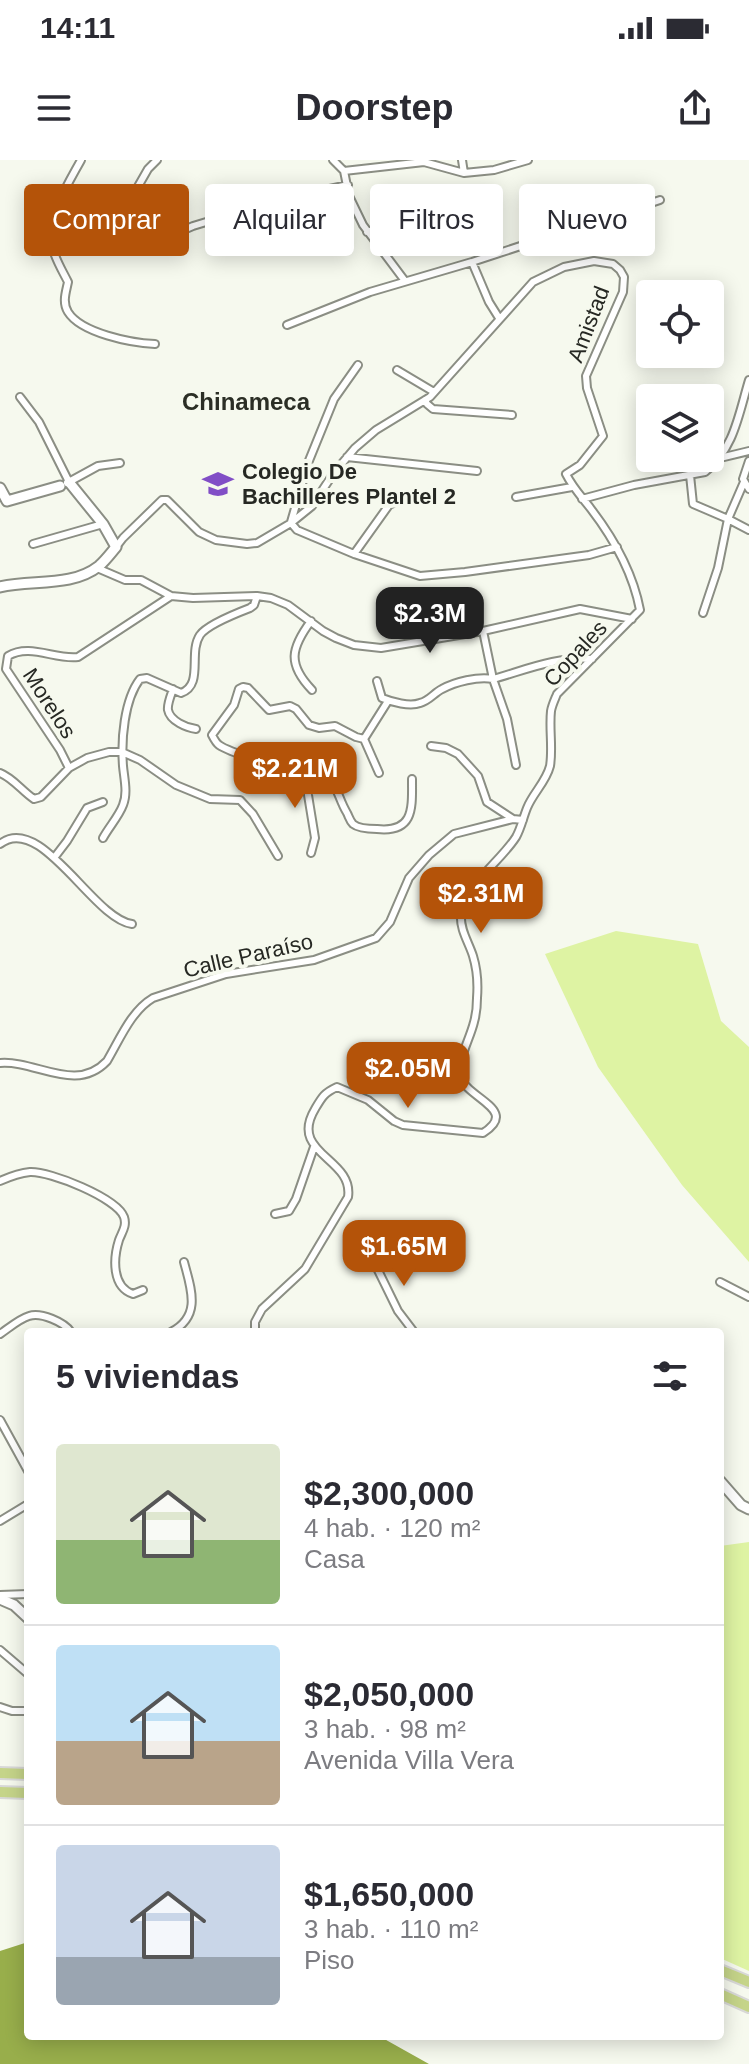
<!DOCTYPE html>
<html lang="es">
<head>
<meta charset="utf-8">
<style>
  body { margin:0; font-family:Arial,sans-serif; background:#f7f7f7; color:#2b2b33; height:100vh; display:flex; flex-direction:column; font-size:30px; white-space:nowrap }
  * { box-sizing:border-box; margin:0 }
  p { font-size:26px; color:#7c7c81 }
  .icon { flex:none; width:44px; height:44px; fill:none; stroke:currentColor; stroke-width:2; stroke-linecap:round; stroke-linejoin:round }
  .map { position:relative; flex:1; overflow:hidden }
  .side { position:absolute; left:24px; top:1168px; width:700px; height:712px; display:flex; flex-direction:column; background:#fff; border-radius:8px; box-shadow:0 4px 20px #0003 }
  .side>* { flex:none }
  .top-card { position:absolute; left:24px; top:24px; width:702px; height:72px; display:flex; gap:16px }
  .controls { position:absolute; left:636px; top:120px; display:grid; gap:16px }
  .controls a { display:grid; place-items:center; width:88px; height:88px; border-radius:8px; background:#fff; box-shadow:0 4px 20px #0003; font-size:40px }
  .price { position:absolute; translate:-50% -68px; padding:0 18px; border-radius:16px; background:#b45309; color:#fff; font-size:26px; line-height:52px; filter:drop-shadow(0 2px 4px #0008) }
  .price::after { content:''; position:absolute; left:50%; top:48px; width:24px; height:18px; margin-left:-12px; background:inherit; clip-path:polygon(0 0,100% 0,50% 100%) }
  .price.active { background:#222; color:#fff }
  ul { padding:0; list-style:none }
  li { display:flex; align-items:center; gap:24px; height:200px; padding:0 32px }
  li+li { border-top:2px solid #e1e1e2 }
  li span { display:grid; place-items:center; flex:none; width:224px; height:160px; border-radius:8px; color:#555 }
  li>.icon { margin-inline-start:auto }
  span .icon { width:96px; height:96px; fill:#fffc; stroke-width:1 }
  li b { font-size:34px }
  h2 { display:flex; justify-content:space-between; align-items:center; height:96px; padding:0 32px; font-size:34px }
  .chip { padding:0 28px; border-radius:8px; background:#fff; box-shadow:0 4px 20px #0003; font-size:28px; line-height:72px }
  .chip.active { background:#b45309; color:#fff }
  .status { display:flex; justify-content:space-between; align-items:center; height:56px; padding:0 40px; background:#fff; direction:ltr }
  .status svg { height:22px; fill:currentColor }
  header { display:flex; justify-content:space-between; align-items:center; height:104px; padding:0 32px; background:#fff; font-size:36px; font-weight:700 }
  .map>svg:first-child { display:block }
  .green { fill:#def3a3 }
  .water { fill:#98ae4b }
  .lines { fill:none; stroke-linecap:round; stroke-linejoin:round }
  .street-casing { stroke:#8b8e84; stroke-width:10 }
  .secondary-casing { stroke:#8b8e84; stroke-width:13 }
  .primary-casing { stroke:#d8d8d7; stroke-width:14 }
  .street { stroke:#fff; stroke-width:6 }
  .secondary { stroke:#fff; stroke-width:9 }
  .primary { stroke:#c5d489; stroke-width:10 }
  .labels { text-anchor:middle; stroke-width:8; stroke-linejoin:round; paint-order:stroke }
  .street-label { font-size:22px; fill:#262823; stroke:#f6f9ee }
  .poi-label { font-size:22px; font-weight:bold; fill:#262823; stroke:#f6f9ee; text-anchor:start }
  .neighbourhood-label { font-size:24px; font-weight:bold; fill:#2b2e25; stroke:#f6f9ee }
</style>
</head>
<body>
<div class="status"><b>14:11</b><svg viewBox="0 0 49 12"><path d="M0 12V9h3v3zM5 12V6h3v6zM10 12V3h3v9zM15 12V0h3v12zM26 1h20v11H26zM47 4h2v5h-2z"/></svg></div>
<header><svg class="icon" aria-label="menu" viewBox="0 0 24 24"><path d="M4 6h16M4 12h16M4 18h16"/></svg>Doorstep<svg class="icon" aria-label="share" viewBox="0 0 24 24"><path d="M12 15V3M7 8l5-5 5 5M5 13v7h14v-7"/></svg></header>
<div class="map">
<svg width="749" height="1904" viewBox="0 0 749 1904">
  <rect width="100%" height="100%" fill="#f6f9ee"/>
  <path class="green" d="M616,771L698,784L721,861L749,887V1102L682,1025L598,907L545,794Z
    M749,1382V1811L720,1798V1386Z"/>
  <path class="water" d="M28,1782V1876H379L429,1904H0V1791Z"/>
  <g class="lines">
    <g class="street-casing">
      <path id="street" d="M81,0C68,24 47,56 52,86C55,99 62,110 68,122C66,132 62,142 68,152C81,173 131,183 155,184
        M157,0L148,9L136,30L125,38L110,45L107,49L106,55L110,72L122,83L147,86L193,66L279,40L348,25
        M333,0L344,11L424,2L464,13L494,10L528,0
        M462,0L464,13
        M344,11L349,36L363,65L405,121
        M367,72C411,62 453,46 496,36
        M472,102L489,142L499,158
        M287,165L370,132L472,102L660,40
        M397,210L434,232
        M20,237L39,262L69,322
        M425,240L427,244L433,249L512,255
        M347,297L477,311
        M720,298L749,291
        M749,301L743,319L749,329
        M690,315L693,344L728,359L749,370
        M67,323L98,306L120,303
        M516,337L572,327
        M582,339L634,325L705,312C734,290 739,253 749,220
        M291,362L308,303L334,239L358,205
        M291,363L297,370L354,394L420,416L465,412L589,395L617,387
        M33,384L103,364
        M116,387L123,378L162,340H167L199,372L216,380L247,384L257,383L291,363L312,346L333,314L355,288L376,270L430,237L533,122L564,107L594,101L613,104L620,110L624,117L623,132L586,216L587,228L603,276L580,305L566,314C573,328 582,337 591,349C614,379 633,413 640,450L557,534C555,539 552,545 551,551C549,569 553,588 550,606C546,622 533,633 527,648C523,658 521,668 516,677C501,701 463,727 461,756C460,770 469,783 473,796C477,809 478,825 477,838C477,846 476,855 474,862C470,879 458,898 460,915C464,938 521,949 483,973L403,965L394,961L368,940L337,927C324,933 322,937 315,949C288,994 354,998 348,1037L305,1109L262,1149L255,1162V1172
        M354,394L389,345L396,342
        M97,408L125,420H141L171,436L193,438L257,436L271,438L288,445L323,471L336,478L354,485L381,488L483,471L580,449L632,459
        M703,453L718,408L728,359L744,322
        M311,461C291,488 287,504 312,530
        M483,471L493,519L507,559L516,605
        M377,521L382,538C392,542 410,547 420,543C429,541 434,533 442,529C455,522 478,516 493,519C525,510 558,496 592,499
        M173,529C171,535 167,544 168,550C170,561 187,568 196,569
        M364,579L356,577L335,566L319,568L309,565L296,549L290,546L269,550L248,528L243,527L239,529L234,545L212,575C214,579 216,583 219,585C230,593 283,608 297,610C303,610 309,609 315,611C338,618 336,635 347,653C349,657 350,661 353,664C359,669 370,669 377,669C415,673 412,647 412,619
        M364,579L388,541
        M364,579L379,613
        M431,586L446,588L458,594L478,616L487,642L513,659
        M69,608L60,590L6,509L8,496C30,483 55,500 78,497L171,436
        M306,610L308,635L315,678L311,693
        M0,613C13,618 22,631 34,639L41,637L69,608L87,598L109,592H122L140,600L176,625L210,639L240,640L253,654L278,696
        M103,678C109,667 119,656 123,645C128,633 124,618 123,606C121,580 124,540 140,519L147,518L181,533C204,525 188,493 200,475C207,465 237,453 250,448L254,445L257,436
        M0,684C41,652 93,759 132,764
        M54,698L67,681L87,648L103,642
        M0,903C36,900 76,934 107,901C120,879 131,851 153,838L226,814L314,800L376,778L390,762L409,718L429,695L454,674L513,659L523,660
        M0,1021C9,1017 20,1013 30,1012C50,1011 117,1038 124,1057C127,1066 122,1072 119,1080C113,1099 112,1127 133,1134L143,1130
        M275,1054L289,1051L296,1039L314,987
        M372,1098L398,1151L414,1172
        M720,1122L749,1137
        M171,1172C202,1156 191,1129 184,1102
        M0,1174C9,1168 19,1159 29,1156C41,1152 64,1162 71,1172
        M0,1260L28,1311
        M0,1361L28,1344
        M0,1435L28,1434
        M0,1490L28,1514
        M0,1547L12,1551H28"/>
    </g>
    <g class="secondary-casing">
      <path id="secondary" d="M0,328L7,341L60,326
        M0,427C31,419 71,428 99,406C105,401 111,393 116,387L103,364L69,322
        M720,1321L741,1345L749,1349
        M0,1439L14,1445L28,1458"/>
    </g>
    <g class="primary-casing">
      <path id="primary" d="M0,1613L28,1614
        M0,1632L28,1633
        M720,1810L749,1822
        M720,1834L749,1847"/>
    </g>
    <use href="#street" class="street"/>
    <use href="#secondary" class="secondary"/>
    <use href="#primary" class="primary"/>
  </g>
  <defs>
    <g id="school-bare" transform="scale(2.4)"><path d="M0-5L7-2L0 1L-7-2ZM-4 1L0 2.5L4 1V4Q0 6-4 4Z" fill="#814ec6" stroke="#f6f9ee" stroke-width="2.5" paint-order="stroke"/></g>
  </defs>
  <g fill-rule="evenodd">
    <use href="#school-bare" x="218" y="324"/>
  </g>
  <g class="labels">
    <g class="street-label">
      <text transform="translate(588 164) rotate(-69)" y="8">Amistad</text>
      <text transform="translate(575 493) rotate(-47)" y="8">Copales</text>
      <text transform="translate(50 543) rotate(57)" y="8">Morelos</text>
      <text transform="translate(248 795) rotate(-13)" y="8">Calle Paraíso</text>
    </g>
    <g class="poi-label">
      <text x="242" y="319">Colegio De<tspan x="242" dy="25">Bachilleres Plantel 2</tspan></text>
    </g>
    <g class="neighbourhood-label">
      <text x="246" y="250">Chinameca</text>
    </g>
  </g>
</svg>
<div class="controls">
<a><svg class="icon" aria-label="locate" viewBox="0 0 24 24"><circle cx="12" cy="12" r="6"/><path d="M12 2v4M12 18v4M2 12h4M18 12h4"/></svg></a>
<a><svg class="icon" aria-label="layers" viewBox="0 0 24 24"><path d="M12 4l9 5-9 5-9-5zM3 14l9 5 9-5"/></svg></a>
</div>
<b class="price active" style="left:430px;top:495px">$2.3M</b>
<b class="price" style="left:295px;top:650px">$2.21M</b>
<b class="price" style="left:481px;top:775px">$2.31M</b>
<b class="price" style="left:408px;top:950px">$2.05M</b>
<b class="price" style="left:404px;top:1128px">$1.65M</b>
<div class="top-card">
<a class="chip active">Comprar</a>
<a class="chip">Alquilar</a>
<a class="chip">Filtros</a>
<a class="chip">Nuevo</a>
</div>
<section class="side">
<h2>5 viviendas<svg class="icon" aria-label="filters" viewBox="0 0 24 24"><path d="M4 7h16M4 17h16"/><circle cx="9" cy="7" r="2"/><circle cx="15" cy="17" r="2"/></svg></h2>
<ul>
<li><span style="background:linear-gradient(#dfe7d0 60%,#8fb573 0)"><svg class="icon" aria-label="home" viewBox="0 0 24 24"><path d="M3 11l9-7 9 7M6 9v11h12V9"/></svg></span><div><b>$2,300,000</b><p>4 hab. · 120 m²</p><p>Casa</p></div></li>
<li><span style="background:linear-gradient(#bfe0f5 60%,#b9a48a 0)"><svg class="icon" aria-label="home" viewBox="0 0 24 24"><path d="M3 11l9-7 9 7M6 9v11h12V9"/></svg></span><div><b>$2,050,000</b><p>3 hab. · 98 m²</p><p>Avenida Villa Vera</p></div></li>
<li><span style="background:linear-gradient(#c9d6e8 70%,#9aa5b1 0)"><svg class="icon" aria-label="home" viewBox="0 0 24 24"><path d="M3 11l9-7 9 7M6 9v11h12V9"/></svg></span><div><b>$1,650,000</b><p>3 hab. · 110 m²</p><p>Piso</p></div></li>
</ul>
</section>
</div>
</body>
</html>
